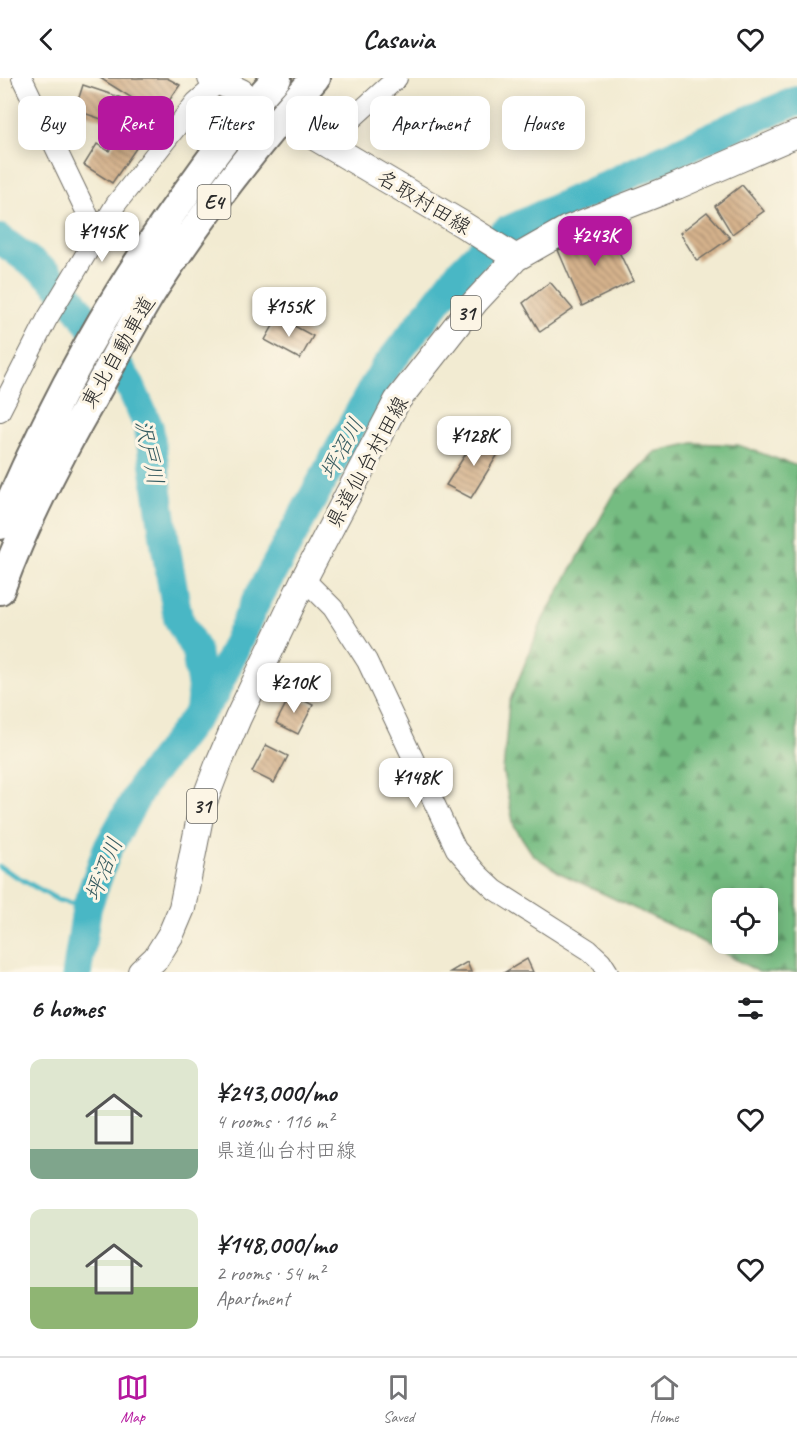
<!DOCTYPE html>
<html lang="en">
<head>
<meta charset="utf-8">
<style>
  body { margin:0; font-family:Caveat,"Klee One",sans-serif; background:#f2f2f2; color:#202124; height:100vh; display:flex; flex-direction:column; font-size:22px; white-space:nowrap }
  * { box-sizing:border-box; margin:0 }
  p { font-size:20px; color:#757577 }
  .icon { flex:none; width:33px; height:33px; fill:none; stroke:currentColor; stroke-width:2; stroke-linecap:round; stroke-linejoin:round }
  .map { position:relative; height:894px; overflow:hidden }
  .details { display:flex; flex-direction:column; background:#fff; flex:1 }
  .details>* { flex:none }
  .hud { position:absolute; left:18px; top:18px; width:762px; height:54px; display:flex; gap:12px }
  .buttons { position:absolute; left:712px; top:810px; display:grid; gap:12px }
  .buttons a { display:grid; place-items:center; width:66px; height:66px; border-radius:12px; background:#fff; box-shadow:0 3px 15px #0003; font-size:30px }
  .price { position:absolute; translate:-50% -51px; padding:0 14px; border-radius:12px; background:#fff; color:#222; font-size:20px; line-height:39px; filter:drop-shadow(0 2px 3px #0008) }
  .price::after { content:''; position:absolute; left:50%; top:36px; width:18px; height:14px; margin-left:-9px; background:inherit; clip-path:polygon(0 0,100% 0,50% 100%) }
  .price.selected { background:#b5179e; color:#fff }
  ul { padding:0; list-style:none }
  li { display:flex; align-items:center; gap:18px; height:150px; padding:0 30px }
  li span { display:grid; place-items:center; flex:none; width:168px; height:120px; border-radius:12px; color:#555 }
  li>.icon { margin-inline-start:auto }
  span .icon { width:72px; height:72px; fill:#fffc; stroke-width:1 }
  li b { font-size:26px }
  h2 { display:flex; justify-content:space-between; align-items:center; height:72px; padding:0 30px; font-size:26px }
  .tag { padding:0 21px; border-radius:12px; background:#fff; box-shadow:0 3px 15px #0003; font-size:21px; line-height:54px }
  .tag.selected { background:#b5179e; color:#fff }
  header { display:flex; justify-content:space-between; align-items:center; height:78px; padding:0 30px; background:#fff; font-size:27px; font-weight:700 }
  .menu { display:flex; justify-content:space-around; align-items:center; height:84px; border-top:2px solid #e0e0e0; background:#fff; font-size:16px; color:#757577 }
  .menu a { display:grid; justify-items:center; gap:3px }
  .menu .selected { color:#b5179e }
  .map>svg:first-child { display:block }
  .forest { fill:url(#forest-firs); stroke:#507456; stroke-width:1.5; fill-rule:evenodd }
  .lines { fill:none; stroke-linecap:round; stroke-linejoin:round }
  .stream { stroke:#4ab7c5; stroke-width:5 }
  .river { stroke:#4ab7c5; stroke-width:30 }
  .building { fill:url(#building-back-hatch) }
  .minor-casing { stroke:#716e65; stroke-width:22 }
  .major-casing { stroke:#716e65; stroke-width:28 }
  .highway-casing { stroke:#716e65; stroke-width:32 }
  .minor { stroke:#fff; stroke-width:20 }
  .major { stroke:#fff; stroke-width:26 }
  .highway { stroke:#fff; stroke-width:28 }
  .labels { text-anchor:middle; stroke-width:6; stroke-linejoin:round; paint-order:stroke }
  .shield { fill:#fcf5e5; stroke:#6a6863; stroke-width:1.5 }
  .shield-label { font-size:20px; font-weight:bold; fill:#2b2b2b }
  .street-label { font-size:21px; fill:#2b2b2b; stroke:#fcf5e5 }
  .water-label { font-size:22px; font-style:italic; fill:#365c61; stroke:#fcf5e5 }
</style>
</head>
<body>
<header><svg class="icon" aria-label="back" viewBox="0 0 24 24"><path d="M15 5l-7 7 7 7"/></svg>Casavia<svg class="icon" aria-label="heart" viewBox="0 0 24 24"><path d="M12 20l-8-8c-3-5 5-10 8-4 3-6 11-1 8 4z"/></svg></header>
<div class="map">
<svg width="797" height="894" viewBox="0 0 797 894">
  <defs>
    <pattern id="forest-firs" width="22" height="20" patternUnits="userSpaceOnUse" patternTransform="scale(1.5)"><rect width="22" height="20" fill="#75bc81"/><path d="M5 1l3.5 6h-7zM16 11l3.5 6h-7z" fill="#60996a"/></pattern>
    <pattern id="building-back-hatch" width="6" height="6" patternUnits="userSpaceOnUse" patternTransform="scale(1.5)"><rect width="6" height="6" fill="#d5b28c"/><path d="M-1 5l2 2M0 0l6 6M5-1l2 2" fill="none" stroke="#ad9173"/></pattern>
  </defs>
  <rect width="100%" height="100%" fill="#fcf5e5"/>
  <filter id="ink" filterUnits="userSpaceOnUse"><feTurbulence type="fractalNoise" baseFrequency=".0167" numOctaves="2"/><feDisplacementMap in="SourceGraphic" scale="12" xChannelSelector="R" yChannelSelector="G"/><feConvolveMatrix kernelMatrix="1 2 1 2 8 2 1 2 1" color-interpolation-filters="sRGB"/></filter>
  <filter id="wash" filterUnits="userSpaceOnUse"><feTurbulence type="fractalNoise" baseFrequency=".008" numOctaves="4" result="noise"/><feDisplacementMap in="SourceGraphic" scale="24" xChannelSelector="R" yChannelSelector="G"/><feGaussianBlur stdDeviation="1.35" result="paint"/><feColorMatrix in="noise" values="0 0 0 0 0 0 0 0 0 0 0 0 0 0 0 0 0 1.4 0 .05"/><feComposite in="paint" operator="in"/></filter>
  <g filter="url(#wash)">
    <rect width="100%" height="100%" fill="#f2ebd2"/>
    <path class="forest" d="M693,365L738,367L797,388V894H759L682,853L560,795L533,777L514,748L503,695L509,625L543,541L616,413L655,374ZM723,820H768V866H723Z"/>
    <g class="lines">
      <path class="stream" d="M0,789L58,822L87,829"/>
      <path class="river" d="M0,161L47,196L72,221L129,305L149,350L166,471L178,540L196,573L202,610L200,634
        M77,894L87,829L107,772L144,705L214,616L254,527L374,308L384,292L460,194L481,173L507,153L728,51L797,23"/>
    </g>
    <g id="blocks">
      <path class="building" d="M100,0H167L180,7L112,105L84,87L97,66L109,73L140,25Z
        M83,7L125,21L116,46L75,32Z
        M742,107L764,133L732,156L715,128Z
        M707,134L730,160L697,183L680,155Z
        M609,153L633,203L582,228L558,172L585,164L583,160Z
        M550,204L573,231L540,254L523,225Z
        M278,239L313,258L300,281L265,262Z
        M479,355L500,373L471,420L446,407Z
        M291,616L313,627L298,656L276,645Z
        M266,667L288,678L274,705L252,694Z
        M527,881L533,894H505Z
        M467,884L471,894H450Z"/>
    </g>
  </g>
  <g filter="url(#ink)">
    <use href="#blocks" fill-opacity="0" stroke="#716e65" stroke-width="1.5"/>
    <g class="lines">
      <g class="minor-casing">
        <path id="minor" d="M22,0L97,156
          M325,65L397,0
          M0,333L47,241L116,126L196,24L219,4
          M304,501L333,530L367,583L456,771L478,796L495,812L589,872L601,883L608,894"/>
      </g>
      <g class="major-casing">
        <path id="major" d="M211,0L241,14
          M301,51L462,146L516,180
          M141,894L156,880L171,856L182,830L202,729L218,687L238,640L304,501L397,323L475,224L516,180L567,151L677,108L797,56"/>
      </g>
      <g class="highway-casing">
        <path id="highway" d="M0,447C54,321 115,210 197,100C222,65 248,31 277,0
          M0,512C25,443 60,376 97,312C116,278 134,242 155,209C203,135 257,66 315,0"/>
      </g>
      <use href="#minor" class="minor"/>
      <use href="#major" class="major"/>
      <use href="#highway" class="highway"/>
    </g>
  </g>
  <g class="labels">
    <g class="shield">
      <rect x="197.5" y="107" width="33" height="34" rx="4.5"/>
      <rect x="451" y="218" width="30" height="34" rx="4.5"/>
      <rect x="187" y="711" width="30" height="34" rx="4.5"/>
    </g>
    <g class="shield-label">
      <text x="214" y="131">E4</text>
      <text x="466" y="242">31</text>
      <text x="202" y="735">31</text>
    </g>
    <g class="street-label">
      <text transform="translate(424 124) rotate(31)" y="7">名取村田線</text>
      <text transform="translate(118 274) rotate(-60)" y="7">東北自動車道</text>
      <text transform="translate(367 384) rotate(-61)" y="7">県道仙台村田線</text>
    </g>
    <g class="water-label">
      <text transform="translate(341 370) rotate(-61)" y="8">坪沼川</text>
      <text transform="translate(150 374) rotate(78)" y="8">沢戸川</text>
      <text transform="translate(103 791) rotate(-68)" y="8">坪沼川</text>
    </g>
  </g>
</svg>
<div class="buttons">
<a><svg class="icon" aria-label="locate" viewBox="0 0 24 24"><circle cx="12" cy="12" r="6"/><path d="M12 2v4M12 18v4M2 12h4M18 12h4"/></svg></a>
</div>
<b class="price" style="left:102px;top:185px">¥145K</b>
<b class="price selected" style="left:595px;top:189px">¥243K</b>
<b class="price" style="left:289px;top:260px">¥155K</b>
<b class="price" style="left:474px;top:389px">¥128K</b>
<b class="price" style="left:294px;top:636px">¥210K</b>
<b class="price" style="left:416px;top:731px">¥148K</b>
<div class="hud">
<a class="tag">Buy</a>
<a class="tag selected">Rent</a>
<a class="tag">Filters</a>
<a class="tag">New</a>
<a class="tag">Apartment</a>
<a class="tag">House</a>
</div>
</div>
<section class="details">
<h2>6 homes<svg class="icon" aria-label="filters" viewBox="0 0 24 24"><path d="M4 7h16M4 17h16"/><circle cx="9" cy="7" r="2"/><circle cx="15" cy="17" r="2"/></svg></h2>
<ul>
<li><span style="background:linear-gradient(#dfe7d0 75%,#7fa58c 0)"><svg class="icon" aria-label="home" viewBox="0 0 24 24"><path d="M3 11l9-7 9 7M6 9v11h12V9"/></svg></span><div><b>¥243,000/mo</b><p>4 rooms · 116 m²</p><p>県道仙台村田線</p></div><svg class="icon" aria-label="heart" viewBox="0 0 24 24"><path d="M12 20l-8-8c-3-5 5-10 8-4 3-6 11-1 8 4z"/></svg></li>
<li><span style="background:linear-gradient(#dfe7d0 65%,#8fb573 0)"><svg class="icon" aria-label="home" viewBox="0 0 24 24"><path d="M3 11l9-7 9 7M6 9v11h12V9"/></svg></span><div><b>¥148,000/mo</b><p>2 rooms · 54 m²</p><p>Apartment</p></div><svg class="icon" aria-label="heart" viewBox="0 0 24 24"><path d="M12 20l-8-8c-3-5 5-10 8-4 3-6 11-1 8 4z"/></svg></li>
</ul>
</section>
<nav class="menu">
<a class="selected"><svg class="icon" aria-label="map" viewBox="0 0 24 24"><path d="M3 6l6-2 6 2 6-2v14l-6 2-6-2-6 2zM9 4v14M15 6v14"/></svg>Map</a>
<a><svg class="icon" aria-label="saved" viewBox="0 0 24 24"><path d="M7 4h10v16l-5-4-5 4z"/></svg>Saved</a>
<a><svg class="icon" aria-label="home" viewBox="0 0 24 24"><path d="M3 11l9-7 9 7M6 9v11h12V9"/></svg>Home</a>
</nav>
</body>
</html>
